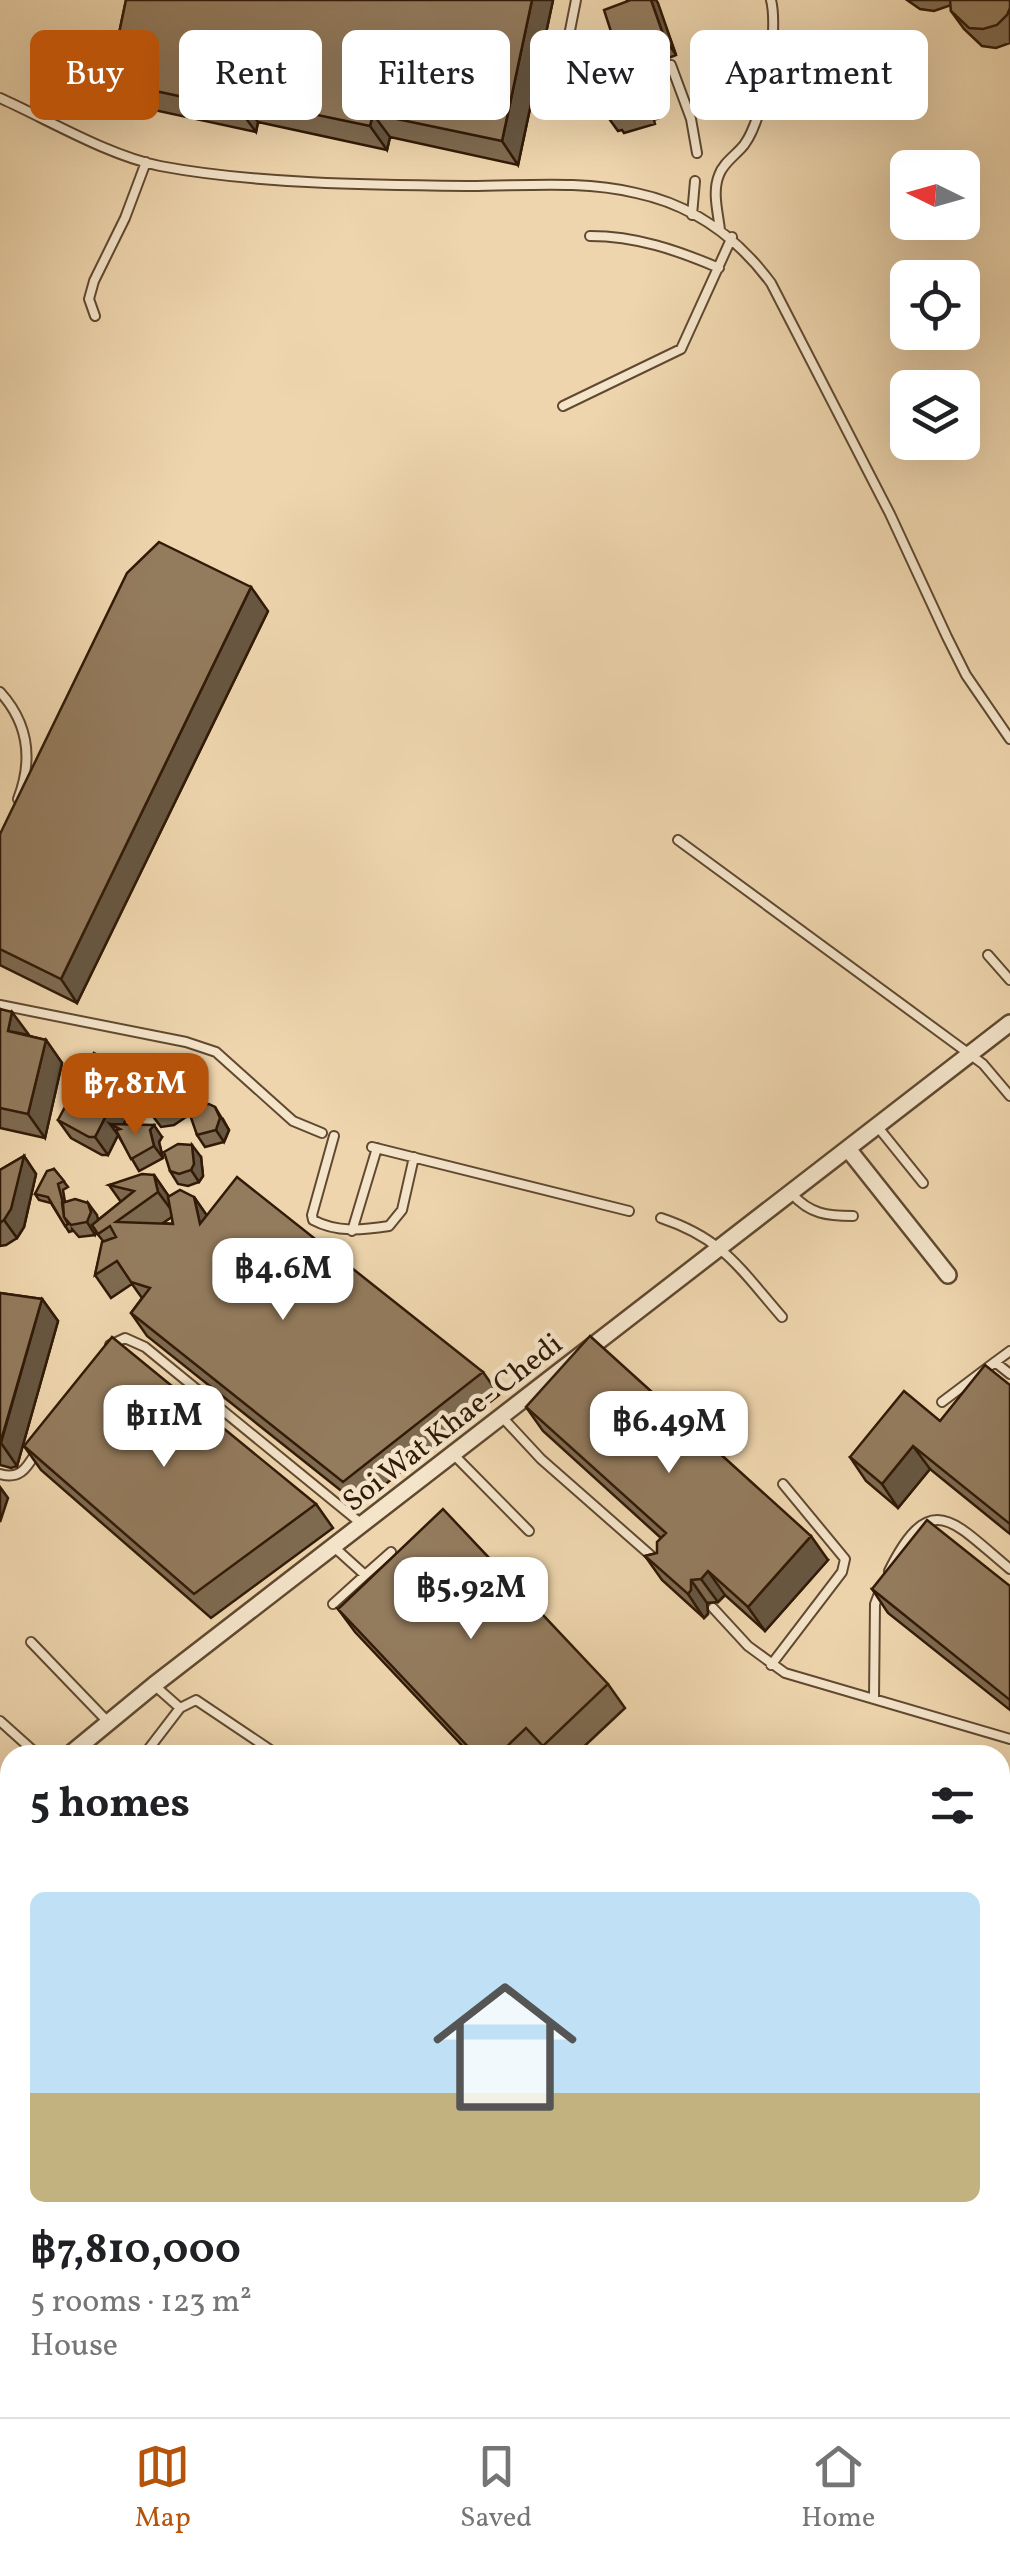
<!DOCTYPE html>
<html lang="en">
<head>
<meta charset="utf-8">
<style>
  body { margin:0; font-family:Vollkorn,serif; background:#f6f6f6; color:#202124; height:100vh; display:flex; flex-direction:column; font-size:38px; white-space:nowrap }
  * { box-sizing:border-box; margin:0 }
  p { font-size:32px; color:#757577 }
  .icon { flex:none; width:55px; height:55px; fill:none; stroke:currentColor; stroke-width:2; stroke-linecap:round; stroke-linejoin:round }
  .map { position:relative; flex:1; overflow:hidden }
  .sheet { position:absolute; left:0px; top:1745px; width:1010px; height:672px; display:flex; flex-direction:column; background:#fff; border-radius:30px 30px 0 0; box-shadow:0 10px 40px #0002 }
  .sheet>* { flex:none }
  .top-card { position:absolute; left:30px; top:30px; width:950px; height:90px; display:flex; gap:20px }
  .needle { width:65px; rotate:275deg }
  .fabs { position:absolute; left:890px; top:150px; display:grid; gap:20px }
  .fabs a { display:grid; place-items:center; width:90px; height:90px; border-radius:15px; background:#fff; box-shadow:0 10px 40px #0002; font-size:50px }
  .price { position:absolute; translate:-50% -85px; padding:0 22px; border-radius:20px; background:#fff; color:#222; font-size:32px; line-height:65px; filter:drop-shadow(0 2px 5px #0008) }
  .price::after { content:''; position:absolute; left:50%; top:60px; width:30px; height:22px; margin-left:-15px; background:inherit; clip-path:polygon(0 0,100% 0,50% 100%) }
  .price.active { background:#b45309; color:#fff }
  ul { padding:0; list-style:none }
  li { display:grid; align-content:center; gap:20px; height:530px; padding:0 30px }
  li span { display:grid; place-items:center; height:310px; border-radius:15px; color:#555 }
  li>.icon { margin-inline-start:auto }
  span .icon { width:180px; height:180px; fill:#fffc; stroke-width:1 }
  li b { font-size:42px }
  h2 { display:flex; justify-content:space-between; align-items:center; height:120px; padding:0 30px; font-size:42px }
  .pill { padding:0 35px; border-radius:15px; background:#fff; box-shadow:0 10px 40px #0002; font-size:35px; line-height:90px }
  .pill.active { background:#b45309; color:#fff }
  .dock { display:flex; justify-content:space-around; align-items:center; height:140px; border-top:2px solid #e0e0e0; background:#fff; font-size:28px; color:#757577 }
  .dock a { display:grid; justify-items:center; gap:5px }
  .dock .active { color:#b45309 }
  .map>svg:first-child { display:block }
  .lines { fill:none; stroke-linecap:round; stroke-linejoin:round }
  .lane-casing { stroke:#604930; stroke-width:12 }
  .street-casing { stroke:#604930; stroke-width:20 }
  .lane { stroke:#f4e4ca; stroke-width:8 }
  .street { stroke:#f4e4ca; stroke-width:15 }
  .wall { fill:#7e6a50; stroke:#311a07; stroke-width:2.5; fill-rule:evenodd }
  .shaded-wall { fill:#675641; stroke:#311a07; stroke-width:2.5 }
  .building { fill:#937b5d; stroke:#311a07; stroke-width:2.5 }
  .labels { text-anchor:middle; stroke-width:9; stroke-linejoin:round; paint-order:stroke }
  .street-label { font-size:30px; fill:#311a07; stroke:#f4e4ca }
</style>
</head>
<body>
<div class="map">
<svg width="1010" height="2417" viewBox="0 0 1010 2417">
  <rect width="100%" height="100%" fill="#eed5ad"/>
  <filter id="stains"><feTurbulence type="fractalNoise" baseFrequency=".002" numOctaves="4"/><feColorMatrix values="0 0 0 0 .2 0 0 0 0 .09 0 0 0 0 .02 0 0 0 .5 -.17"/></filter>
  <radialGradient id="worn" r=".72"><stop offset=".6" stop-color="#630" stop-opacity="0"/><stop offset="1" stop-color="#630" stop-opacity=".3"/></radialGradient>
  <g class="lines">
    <g class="lane-casing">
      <path id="lane" d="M671,65L691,119L697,153
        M558,91L576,0
        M0,98C49,120 107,155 160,166C255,184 372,185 470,186C524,186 582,180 636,193C693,205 737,237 771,283L890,514L947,637L966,675L1010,739
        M692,215L695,181
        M720,230C718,212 712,192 719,175C723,163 736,155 744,145C764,118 779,32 771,0
        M590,236C636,236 677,250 719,268
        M95,316L89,299L94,281L125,218L146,162
        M563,406L681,349L732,237
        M0,692C29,724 33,760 18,799
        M678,840L983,1064L1010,1096
        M988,955L1010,980
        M0,1005L186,1042L216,1052L293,1121L322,1133
        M877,1126L923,1183
        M334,1136L312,1215L313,1220C337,1233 363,1230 389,1226L402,1210L414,1157
        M372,1147L629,1211
        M792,1194C810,1214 827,1216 853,1216
        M661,1218C724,1239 740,1269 782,1317
        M352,1231L377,1148
        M110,1345L125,1338L145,1347L363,1525
        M995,1362L1010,1351
        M942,1402L995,1362L1010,1374
        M502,1417L541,1459L656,1560
        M454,1455L529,1531
        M0,1474C21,1480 27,1467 37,1451
        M889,1571C931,1486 954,1523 1010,1569
        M365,1575L391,1552
        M333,1604L365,1575L334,1547
        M713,1608L748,1646L785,1673L1010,1739
        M31,1642L109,1723
        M771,1665L842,1572L845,1559L783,1484
        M154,1685L180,1708
        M874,1698L875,1604L881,1588
        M0,1721L38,1755
        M144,1755L180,1708L196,1700L278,1755
        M0,1890L10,1900
        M0,2174L10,2177
        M560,2408L565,2417
        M768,2408L785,2417"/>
    </g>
    <g class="street-casing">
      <path id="street" d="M848,1149L948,1275
        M69,1755L154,1685L1010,1023
        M0,1810L10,1802
        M0,1819L10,1827"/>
    </g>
    <use href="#lane" class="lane"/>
    <use href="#street" class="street"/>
  </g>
  <path class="wall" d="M126,0H553L518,165L390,137L387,150L258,122L256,132L126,104L109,81Z
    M627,0H656L676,55L656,63L648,52L627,59L614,41Z
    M907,0H1010V43L996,48L982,46L964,29L951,11V5L934,11L920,9Z
    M648,82L659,118L654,120L655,124L624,133L622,130L618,131L605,113Z
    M268,611L77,1003L0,965V834Z
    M0,1009L29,1036L46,1040L62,1063L45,1138L0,1128Z
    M129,1071L142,1089L123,1125L162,1137L159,1142L163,1158L139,1171L118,1135L108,1155H102L71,1138L58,1120Z
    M179,1099L186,1117L174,1125L161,1127L152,1115Z
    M223,1119L229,1130L224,1142L205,1147L197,1135Z
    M24,1156L36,1174L24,1227L17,1238L6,1245L0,1246V1170Z
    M201,1157L203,1176L199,1182L188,1186L178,1184L170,1171Z
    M54,1169L68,1187L63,1190L65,1202L88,1203L98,1220L121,1202L109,1185L154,1175L169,1197H194L207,1216L483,1372L499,1395L359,1505L147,1336L131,1313L142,1298L132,1284L111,1298L95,1275L103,1241L96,1232L95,1235L79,1237L72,1229V1231L69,1232L51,1203L39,1200L35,1194ZM172,1217L173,1224L163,1223Z
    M0,1293L42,1299L58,1321L17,1466L11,1468L0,1465Z
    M1010,1385V1534L930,1469L898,1508L866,1481L850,1457L940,1421Z
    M526,1407L828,1560L765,1631L725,1595L718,1602L707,1603L708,1614L704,1618L662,1580L645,1556L657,1553L661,1538L543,1431Z
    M24,1446L316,1504L333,1528L211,1618L41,1470Z
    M1010,1586V1710L888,1613L872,1589Z
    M338,1609L608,1684L625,1708L575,1755H546L543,1752L539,1755H471L355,1632Z"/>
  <path class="shaded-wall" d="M532,0H553L518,165L502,141Z
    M651,0H656L658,3L676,55L664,37Z
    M635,64L648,82L659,118L646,100Z
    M241,99L258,122L256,132L239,109Z
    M373,114L390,137L387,150L370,126Z
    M251,587L268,611L77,1003L61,979Z
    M12,1012L29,1035L8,1031Z
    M46,1040L62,1063L45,1138L28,1114Z
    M129,1071L142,1089L121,1129L110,1124L118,1135L108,1155L95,1137Z
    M170,1087L179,1099L186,1117L178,1105Z
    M215,1107L229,1130L224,1142L216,1130Z
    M154,1125L162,1137L159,1142L163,1158L154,1146L150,1130Z
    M192,1145L201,1157L203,1176L199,1182L191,1170Z
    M24,1156L36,1174L24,1227L17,1238L4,1220Z
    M154,1175L170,1198L175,1215L158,1192Z
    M194,1197L210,1220L200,1224Z
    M88,1203L97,1215L99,1224L95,1235L87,1222Z
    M42,1299L58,1321L17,1466L1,1443Z
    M913,1446L930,1469L898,1508L882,1484Z
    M0,1487L8,1498L0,1522Z
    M811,1536L828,1560L765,1631L748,1607Z
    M708,1571L725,1595L718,1602L701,1579Z
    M691,1580L707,1603L708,1614L704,1618L688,1594Z"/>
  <path class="building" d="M126,0H532L502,141L373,114L370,126L241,99L239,109L109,81Z
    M627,0H651L664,37L643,45L639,33L614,41L604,10L628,1Z
    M950,0H1010V8L1007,15L997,25L983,29L969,28L951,11Z
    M635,64L646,100L642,102V106L612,115L611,112L605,113L596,81L601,80L599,75Z
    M159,542L251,587L61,979L0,949V834L127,573Z
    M0,1009L12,1012L8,1031L46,1040L28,1114L0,1108Z
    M94,1053L129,1071L95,1137H89L58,1120Z
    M158,1083L170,1087L178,1105L166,1113L152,1115L144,1088Z
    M209,1104L215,1107L220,1118L216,1130L197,1135L189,1112L198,1105Z
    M110,1124L154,1125L150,1130L154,1146L131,1159L116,1130L120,1129Z
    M178,1144L192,1145L194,1164L191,1170L179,1174L170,1171L164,1152Z
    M24,1156L11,1209L4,1220L0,1223V1170Z
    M54,1169L64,1181L58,1184L63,1203L64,1217L68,1224L65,1226L48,1197L35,1194L47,1171Z
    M142,1174L154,1175L158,1192L116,1222L173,1224L168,1197L180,1190L194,1197L200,1224L237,1177L483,1372L343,1482L131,1313L150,1288L131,1282L117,1261L95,1275L102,1242L116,1237L110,1226L98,1234L92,1225L134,1191L109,1185Z
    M75,1199L88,1203L91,1212L87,1222L71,1225L64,1217L62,1203Z
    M0,1293L42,1299L0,1444Z
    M590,1336L811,1536L748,1607L708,1571L701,1579L691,1580V1590L688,1594L645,1556L657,1553V1542L666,1533L526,1407Z
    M112,1337L316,1504L194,1594L24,1446Z
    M985,1365L1010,1385V1524L913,1446L882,1484L850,1457L904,1391L940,1421Z
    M443,1509L608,1684L543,1746L526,1728L498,1755H476L338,1609Z
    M927,1520L1010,1586V1700L872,1589Z"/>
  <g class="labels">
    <g class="street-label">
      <text transform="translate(452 1422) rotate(-38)" y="10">Soi Wat Khae- Chedi</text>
    </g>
  </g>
  <rect width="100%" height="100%" filter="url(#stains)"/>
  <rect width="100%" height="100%" fill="url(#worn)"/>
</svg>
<div class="fabs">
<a><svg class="needle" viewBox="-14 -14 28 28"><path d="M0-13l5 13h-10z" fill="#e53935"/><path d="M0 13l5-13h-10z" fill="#757577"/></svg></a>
<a><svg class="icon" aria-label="locate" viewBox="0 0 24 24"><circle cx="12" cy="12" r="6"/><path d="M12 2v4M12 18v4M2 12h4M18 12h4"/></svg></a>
<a><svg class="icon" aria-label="layers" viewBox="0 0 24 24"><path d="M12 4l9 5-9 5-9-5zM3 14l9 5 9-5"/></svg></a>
</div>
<b class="price active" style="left:135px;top:1138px">฿7.81M</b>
<b class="price" style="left:283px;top:1323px">฿4.6M</b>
<b class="price" style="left:164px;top:1470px">฿11M</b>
<b class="price" style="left:669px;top:1476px">฿6.49M</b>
<b class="price" style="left:471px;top:1642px">฿5.92M</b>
<div class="top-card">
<a class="pill active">Buy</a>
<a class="pill">Rent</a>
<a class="pill">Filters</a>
<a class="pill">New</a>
<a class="pill">Apartment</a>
</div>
<section class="sheet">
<h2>5 homes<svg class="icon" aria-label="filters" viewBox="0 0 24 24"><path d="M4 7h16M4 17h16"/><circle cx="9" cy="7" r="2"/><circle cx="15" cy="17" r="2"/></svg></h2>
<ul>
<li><span style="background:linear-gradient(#bfe0f5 65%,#c2b280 0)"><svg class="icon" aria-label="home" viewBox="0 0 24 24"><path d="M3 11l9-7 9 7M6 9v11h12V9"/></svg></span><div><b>฿7,810,000</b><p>5 rooms · 123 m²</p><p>House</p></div></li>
</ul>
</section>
</div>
<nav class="dock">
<a class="active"><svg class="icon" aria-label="map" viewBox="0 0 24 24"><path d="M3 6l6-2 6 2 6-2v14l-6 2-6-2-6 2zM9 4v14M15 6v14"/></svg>Map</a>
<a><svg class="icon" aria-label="saved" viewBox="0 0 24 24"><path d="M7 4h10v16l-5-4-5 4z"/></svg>Saved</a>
<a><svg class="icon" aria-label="home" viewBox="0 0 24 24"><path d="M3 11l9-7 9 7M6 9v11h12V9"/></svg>Home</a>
</nav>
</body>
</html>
